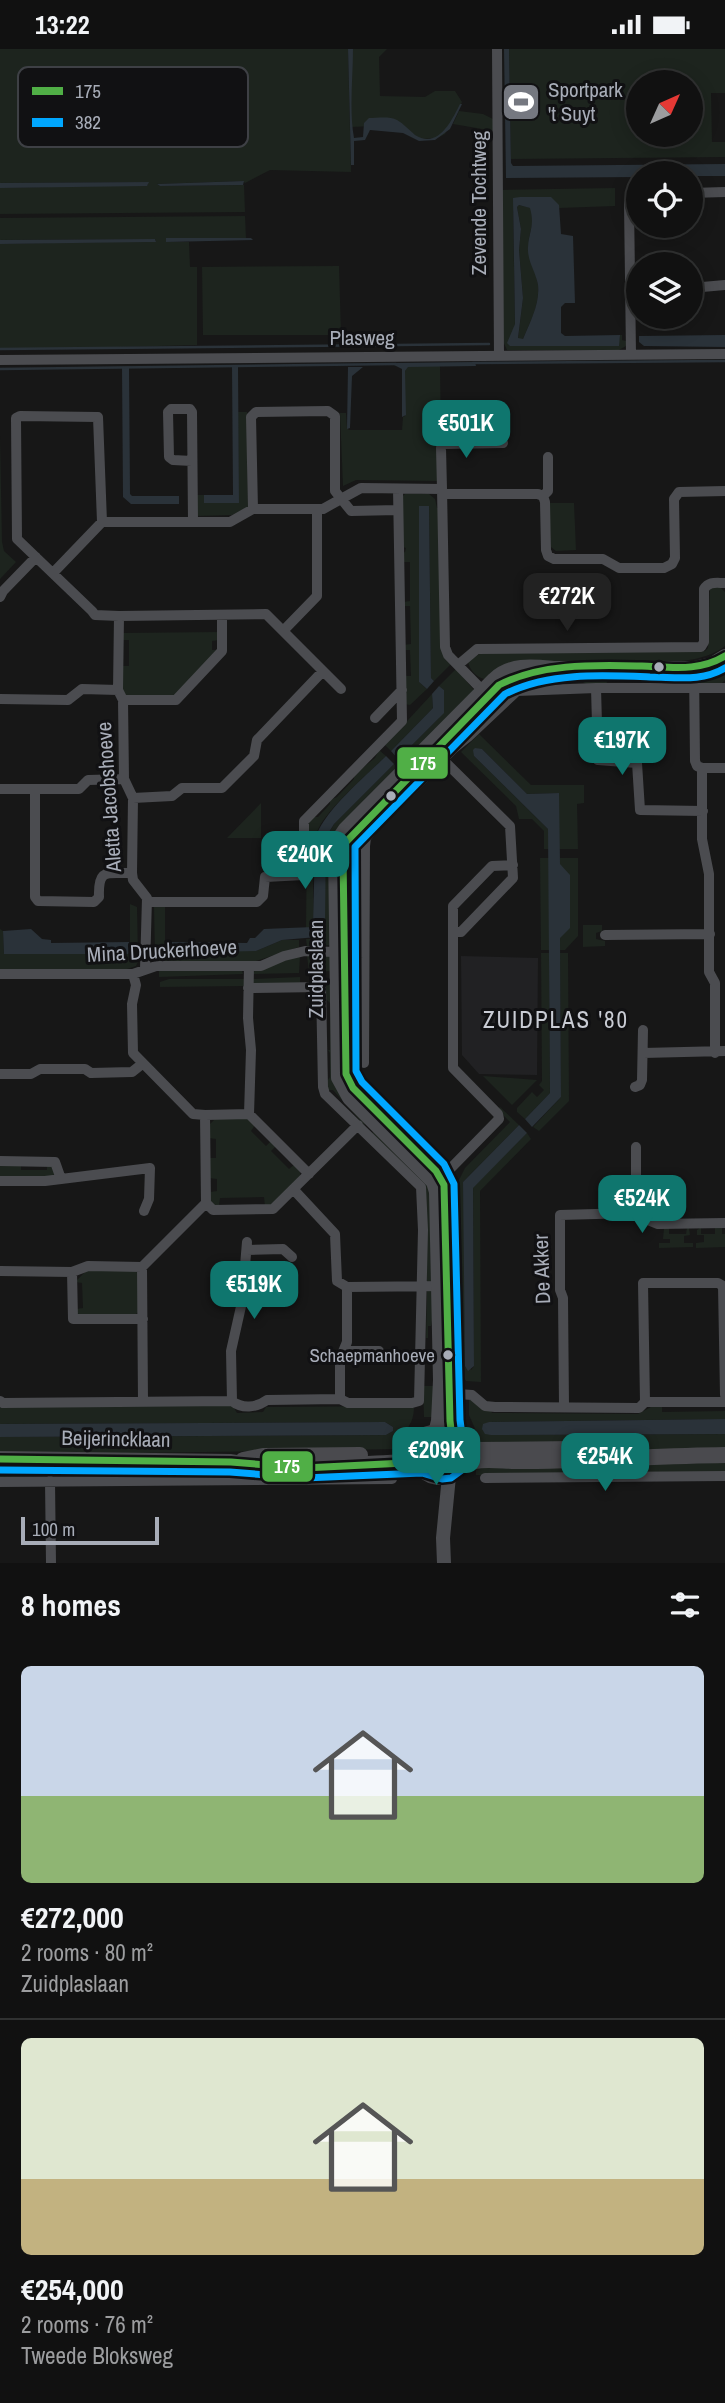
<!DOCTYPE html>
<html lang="en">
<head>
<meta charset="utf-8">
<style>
  body { margin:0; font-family:"Archivo Narrow",sans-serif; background:#1a1a1a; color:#f1f3f6; height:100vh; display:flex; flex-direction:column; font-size:26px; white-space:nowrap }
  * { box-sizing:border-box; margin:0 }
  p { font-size:23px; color:#9c9d9f }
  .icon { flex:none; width:38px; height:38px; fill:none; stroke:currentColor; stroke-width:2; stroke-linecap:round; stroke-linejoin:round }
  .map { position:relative; height:1514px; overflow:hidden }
  .sheet { display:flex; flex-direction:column; background:#111; flex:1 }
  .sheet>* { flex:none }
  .needle { width:46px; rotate:45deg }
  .buttons { position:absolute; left:626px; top:21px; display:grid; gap:14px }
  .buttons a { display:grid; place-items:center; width:77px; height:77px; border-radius:50%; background:#111; box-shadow:0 4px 18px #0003,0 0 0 2px #303131; font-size:35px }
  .scale { position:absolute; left:21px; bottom:18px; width:138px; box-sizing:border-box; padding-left:7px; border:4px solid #a8adb8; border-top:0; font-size:19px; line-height:24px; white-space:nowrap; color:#a8adb8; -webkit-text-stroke:5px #111113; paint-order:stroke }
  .price { position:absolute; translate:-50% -60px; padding:0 16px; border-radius:14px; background:#0f766e; color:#fff; font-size:23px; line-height:46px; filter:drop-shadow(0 2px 4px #0008) }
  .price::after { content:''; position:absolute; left:50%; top:42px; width:21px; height:16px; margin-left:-10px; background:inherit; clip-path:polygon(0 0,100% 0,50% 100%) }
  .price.active { background:#222; color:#fff }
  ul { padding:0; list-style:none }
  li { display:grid; align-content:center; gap:14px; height:371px; padding:0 21px }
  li+li { border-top:2px solid #303131 }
  li span { display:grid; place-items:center; height:217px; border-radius:10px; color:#555 }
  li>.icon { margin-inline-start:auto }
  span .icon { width:126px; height:126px; fill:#fffc; stroke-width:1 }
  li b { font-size:30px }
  h2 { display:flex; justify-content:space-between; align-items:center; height:84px; padding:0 21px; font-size:30px }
  .status { display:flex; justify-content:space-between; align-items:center; height:49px; padding:0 35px; background:#111; direction:ltr }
  .status svg { height:19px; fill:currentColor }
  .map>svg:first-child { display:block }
  .built { fill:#212123 }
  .green { fill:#1d241e; fill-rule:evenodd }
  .water { fill:#2a3239; fill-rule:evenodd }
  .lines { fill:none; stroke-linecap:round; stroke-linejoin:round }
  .stream { stroke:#2a3239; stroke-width:2.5 }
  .minor { stroke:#4b4c50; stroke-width:10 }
  .tertiary { stroke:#4b4c50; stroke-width:14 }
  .secondary { stroke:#4a4a4e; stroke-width:16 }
  .bus-1-casing { stroke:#111113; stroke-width:12 }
  .bus-2-casing { stroke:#111113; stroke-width:12 }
  .bus-1 { stroke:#50af46; stroke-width:7 }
  .bus-2 { stroke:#00a7ff; stroke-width:7 }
  .bus-dot { fill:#a8adb8; stroke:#111113; stroke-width:2.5 }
  .labels { text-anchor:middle; stroke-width:6; stroke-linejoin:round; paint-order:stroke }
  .bus-label { font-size:19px; fill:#a8adb8; stroke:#111113; text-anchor:end }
  .poi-label { font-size:21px; fill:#a8adb8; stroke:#111113; text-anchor:start }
  .street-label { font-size:21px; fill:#a8adb8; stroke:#111113 }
  .neighbourhood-label { font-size:23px; letter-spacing:2px; fill:#c9ccd4; stroke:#111113 }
  .key { fill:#111113; stroke:#3e4045; stroke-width:2 }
  .key-label { font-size:19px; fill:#a8adb8 }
  .line-badge { stroke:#111113; stroke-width:2.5 }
  .badge-label { font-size:19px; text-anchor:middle; font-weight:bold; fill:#fff }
</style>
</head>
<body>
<div class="status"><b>13:22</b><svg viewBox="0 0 49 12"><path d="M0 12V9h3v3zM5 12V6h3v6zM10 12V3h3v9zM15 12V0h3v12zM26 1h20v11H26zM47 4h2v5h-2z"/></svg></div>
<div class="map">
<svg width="725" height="1514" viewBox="0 0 725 1514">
  <rect width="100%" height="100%" fill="#171717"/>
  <path class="built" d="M461,907L538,909L537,1026L479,1025L462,1006Z"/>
  <path class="green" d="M0,0H348L351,123L270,121L245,134L243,132L157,135L160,137L244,136L245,163L0,165V139L148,136V133L0,134Z
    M349,0H387L379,8L380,47L425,48L435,42H455L462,53L445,85L437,89L420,90L394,76L351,78Z
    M509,0H725V44H711L712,93H725V108L511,110ZM639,33H691V86H639Z
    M459,62L483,65L495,71L494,82L453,75Z
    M615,139V157L559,159V156L520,148L513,162L515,275L510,297H618L620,286H622V291L626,292V297L619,301H507L502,290L500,141Z
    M519,156L531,159C536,178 527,183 529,198C530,211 536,223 538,236C540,256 530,273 523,290H518L523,249L519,201L521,180L517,158Z
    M245,167L246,189H166V193H189L190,218H197V296L0,301V195L156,192L155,190L0,191V169Z
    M339,217L341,286H203L202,218Z
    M408,317H440L441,390L437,391V432L356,431L343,437L340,364H346L347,379L349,381H402L403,368L405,367V322Z
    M238,363H247L248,458L232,466L197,467L196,446H204V454H239Z
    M0,387L2,493L4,502L16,513L0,530Z
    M405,445H429L435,450L437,459H440L451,615L434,632L431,629L429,457H419V633L427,640L410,656L404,655L403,627H411L410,601H403V596L411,595L410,557H403V553L410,552V513H403V504L405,503L406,499L403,498L402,448Z
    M549,454H574L576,501L556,502L551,498Z
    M710,537L720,538L725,543V597C690,625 611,607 567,613C540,616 514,625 488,631C479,630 469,622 468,612L481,604L705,602L708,599Z
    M219,583V591L212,592V601H219L174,647H127L122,642V617H129V591H121L122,584Z
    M725,614V631L721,635H700L697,629L699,623Z
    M456,620L474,641L404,715L398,710L439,669L444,641L439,637Z
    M535,624L679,626V635L674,631L608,632L605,636H587L583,633H527L523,637L505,642L444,704L445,694C471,668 497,631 535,624Z
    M432,645L433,659L391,702L385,696Z
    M608,682H636V693H649V701H608Z
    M479,685L531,736H584V754L577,755L578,800H559V744L527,745L482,700L474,707L548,780L549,800H544V782L532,770H519L516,757L461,703Z
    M379,701L386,707C368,725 325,761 317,783C310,804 314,851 314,875L312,879L306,880L307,778L312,768H318L330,755V751L337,748L354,730V726L375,709Z
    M394,715L397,718L366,749L341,780L331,896L307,898L306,890H315L324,879L326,788L334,775Z
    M405,737L408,740L362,795L353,794V892H361L360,899L356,901L348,894V799L356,785Z
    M261,754V789H227Z
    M540,809H549V901H541Z
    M560,809H578V887L565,901H560Z
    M130,855L137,858L138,906H141L136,917L127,920L0,922V880L3,882L4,905L130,896Z
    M154,858H165V891L168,893L164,897L256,902L282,891H299V898L256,912L159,913L155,905Z
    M583,876H602V882L596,884V890L605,892V897L583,898Z
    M541,904H549L550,1044L525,1070L517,1063V1059L532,1043L537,1048L544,1041L539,1036L542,1032Z
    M560,904H568L569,1052L539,1082L533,1078L561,1048Z
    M300,906L299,924L252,925L257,919Z
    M307,907H328L332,910L334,922L309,923Z
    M159,920L242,922L243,925L159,928Z
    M300,928V934H251V930Z
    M353,929H361V932H354L355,1018H362L363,1036L382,1056L378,1061L357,1040L351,1028L348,933H353Z
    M169,930H244V937L160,938V933Z
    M326,934H334L335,1019L369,1071L364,1076L333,1041H328L327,1032L330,1028V1004L328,1001H330V954L326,950Z
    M483,1027L537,1031L512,1056Z
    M500,1058L519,1076L463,1133L471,1321L474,1317L473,1138L527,1084L531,1090L480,1142L481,1333L466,1332L459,1319L458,1300L457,1135L465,1119L510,1073L497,1060Z
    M215,1070H249L255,1076L251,1082L266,1097L271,1092L276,1097L271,1102L289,1120L295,1115L300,1120V1131L276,1155L265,1157L264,1148L220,1149L219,1157H215L210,1152V1143L217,1142V1130L209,1129V1109H216V1090L209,1089V1076Z
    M377,1079L430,1134L431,1232L427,1233L426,1151L372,1084Z
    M0,1115H21V1121H47V1115H53L56,1123L52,1128L0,1129Z
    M450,1124L452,1132L454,1294H450L448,1149L445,1132Z
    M669,1178V1185H686L687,1178L689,1179L690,1186L684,1187V1194H693V1198L659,1199V1194H670V1190H663L664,1179Z
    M701,1178V1185H715V1178H722V1185H725V1198L696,1199V1194L704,1193V1186H697V1181Z
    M88,1220L136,1222L139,1226V1262L135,1266L81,1267L75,1262L76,1260L83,1259L82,1234L75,1233Z
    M427,1241L431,1242L435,1256L431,1277H428V1289H426Z
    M423,1337H437L436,1368H424Z
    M469,1350L491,1361L492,1364L638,1365L651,1358L662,1357V1363L725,1362V1370L489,1373L491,1386L725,1385V1400L616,1401L477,1394L476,1382L469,1366Z
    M0,1357H233L237,1364L263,1363L266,1358L414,1357C414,1381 401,1379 398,1400L0,1406V1388L386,1386L393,1382V1378L385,1373L0,1375Z
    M725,1412V1424L476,1426V1416Z
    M0,1418H142L164,1424L0,1428Z"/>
  <path class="water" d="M348,0H353C353,29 349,60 354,89L363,88L364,74L369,69C377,69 390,67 397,71C404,75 409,81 415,86C438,101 452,71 460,55H462L450,80L435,91L419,92L403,84L370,81L365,91L354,92V116H351Z
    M504,0H509L511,114L513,117L725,115V127H691V124H639V128L506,129Z
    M244,132L243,136L160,137L157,135Z
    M149,133L147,137L0,139V134Z
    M520,148H551L559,156L561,185L573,187L575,254H565L561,258V284L565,287L620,286L619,297H510L507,294L515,275L513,149ZM519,156L530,159C535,177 529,182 528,198C527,212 536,223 538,236C540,255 530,273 523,290L518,289L523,249L519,201L521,180L517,158Z
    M166,189H251L253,191L166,193Z
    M155,190L156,193H148L0,195V191Z
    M725,286V298L644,297L639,293V287Z
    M475,313L476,317L408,318L405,322L406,366L402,368V320L394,316L395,314Z
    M232,317H238L239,454H204V446H233Z
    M122,318H129L130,445L132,447H179V455H131L123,448Z
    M348,318H363L352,327L350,379L347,380Z
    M419,457H429L431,629L434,632L427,640L419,633Z
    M439,637L444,641V664L398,710L391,702L433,659L432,645Z
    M475,699L482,700L527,745L559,744L560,815L570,826V879L560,889L561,1048L532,1078L525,1070L550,1044L548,780L474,707L473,701Z
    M386,707L394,715L334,775L326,788L325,873L323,881L317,888L282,891L256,902L168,904L165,900L168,893L247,894L250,889H255L264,880L313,878L315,791C321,764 366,727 386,707Z
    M31,880L42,890L51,891V894L129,893L131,901L128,905H4L3,882Z
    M519,1076L527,1084L473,1139L474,1317L468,1322L465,1317L463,1133Z
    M725,1370V1385L491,1386L485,1385L482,1380L483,1375L489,1373Z
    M385,1373L393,1378V1382L386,1386L0,1388V1375Z"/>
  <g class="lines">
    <path class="stream" d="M0,300L489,295
      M473,314L725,312
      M0,320L396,315"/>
    <path class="minor" d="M497,0L499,307
      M691,144L725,143
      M691,239L725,236
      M631,305L629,154L631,147L639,144
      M0,311L725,305
      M192,412L173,411L169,408L168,363L171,360H190L192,363L193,472
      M442,440L441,399L443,395L503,394
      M444,445H538L543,447L545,453L546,501L548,507L554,510H603L619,519H664L672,515L675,509L674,450L679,443L725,442
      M543,447L548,442V408
      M253,460L251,368L256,363L328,362L335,367V442L351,462L398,461
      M53,524L102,473
      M0,548L3,542L36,508
      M119,567L118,641L123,651H176L222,602V566
      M283,582L317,547V460
      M458,616L477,600L701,598L704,593V540C709,532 716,534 725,534
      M694,619L695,712L697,717L702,719V790L709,825V923L715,934V1004
      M596,639L598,711L637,714L640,761L703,762
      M341,640L266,565L119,567L95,566L92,562L17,490L16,369L20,367L98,368L102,473H230L253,460H323L361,439L442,440L445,598L448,606L488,647
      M0,650L68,651L82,640L118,641
      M123,651L124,730L133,749L132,824L133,831L147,849L145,920
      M375,669L402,641
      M428,696L510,777L513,829L461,883H453V1019L498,1065L499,1070L450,1120L433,1133
      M702,719H725
      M0,740H79L88,731L124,730
      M35,740V848L38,852L94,853L99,848C98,818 107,825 132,824
      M133,749L172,747L182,739H222L254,707L257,691L323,622
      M148,853H257L263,847L265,828L304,826V772L402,672L398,440
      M453,883V857L492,817L513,816
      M605,886L710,885
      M249,917L248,969L251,1001L249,1065L309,1125
      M0,925H133L156,917H261L284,907L305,902L364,904
      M133,925L136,936L132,955L133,1004L193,1065L205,1066
      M643,1004L725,1002
      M364,1014L365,797L366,789L373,780L454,699L468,688L517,642L596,639H725
      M0,1025H31L40,1020H85L91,1024L132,1023L142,1015
      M635,1038L640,1036L642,1031L643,981
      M249,1065L205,1066L206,1154L213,1161L273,1160L358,1076
      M636,1098V1165
      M0,1112L55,1113L61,1130
      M0,1132H45L150,1119L149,1150L144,1162
      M294,1141L335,1185L337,1232L347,1238V1293L340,1310V1350
      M247,1201L283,1200L292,1208
      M0,1222L72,1223L88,1217L142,1218
      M72,1223L73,1270H143
      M347,1238L447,1237
      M343,1302H379
      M445,1344L472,1346L485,1357L495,1358L639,1359L645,1353
      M725,1346L723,1237L718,1234H643L645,1353H725
      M0,1352L3,1354L232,1352C242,1360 256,1359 267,1351L340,1350L348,1354H412L419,1352L423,1181L421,1138L325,1045L323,1038L321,938L248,939
      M143,1352L142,1218L206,1154
      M232,1352L231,1302L242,1253L247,1193
      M564,1357L563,1249L560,1241V1166L631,1164L658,1175L725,1174
      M485,1429L725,1427
      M50,1432L51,1514
      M0,1433L392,1430"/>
    <path class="tertiary" d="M449,1320L452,1389
      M435,1384L438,1372L440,1331L436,1143L433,1133L349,1049L338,1029L335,801L339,789L345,780L494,630C511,614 533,617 555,619H694L712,615L725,607
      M444,1514L443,1489L449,1427"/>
    <path class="secondary" d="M458,1399L471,1401L577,1400L602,1404
      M0,1410L231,1413C292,1424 353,1414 414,1413C418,1413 421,1412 425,1413C436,1417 435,1423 450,1419L458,1407V1396C452,1387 445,1384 435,1384C394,1385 423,1454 463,1417C473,1407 501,1412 515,1412C585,1412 655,1407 725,1406
      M243,1411L263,1407L360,1406"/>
    <g class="bus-1-casing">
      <path id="bus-1" d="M0,1410L231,1413L304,1419L425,1413L441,1420L455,1413L459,1402L452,1389L450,1372L444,1136L436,1122L353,1039L346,1025L343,805L345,794L499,636C542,614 594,616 642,617C671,618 699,623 725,607"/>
    </g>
    <g class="bus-2-casing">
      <path id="bus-2" d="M0,1421L230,1423L304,1429L422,1424L442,1430L451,1429L462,1421L469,1402L462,1386L460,1371L454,1135L444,1115L362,1033L356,1022L355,798L505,645C548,623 603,626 650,628C676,628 702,633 725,619"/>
    </g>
    <use href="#bus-1" class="bus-1"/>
    <use href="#bus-2" class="bus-2"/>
  </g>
  <defs>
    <g id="stadium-square" transform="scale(2.0125)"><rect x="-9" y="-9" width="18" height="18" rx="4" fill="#757880" stroke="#111113"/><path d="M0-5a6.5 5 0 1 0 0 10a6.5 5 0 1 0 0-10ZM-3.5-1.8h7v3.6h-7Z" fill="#fff"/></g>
  </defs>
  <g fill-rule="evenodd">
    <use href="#stadium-square" x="521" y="53"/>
  </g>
  <g class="bus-dot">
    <circle cx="659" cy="618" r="6"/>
    <circle cx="391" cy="747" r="6"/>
    <circle cx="448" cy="1306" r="6"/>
  </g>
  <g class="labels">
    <g class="bus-label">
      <text x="435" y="1313">Schaepmanhoeve</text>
    </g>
    <g class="poi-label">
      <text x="548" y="48">Sportpark<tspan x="548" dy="24">'t Suyt</tspan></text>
    </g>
    <g class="street-label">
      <text transform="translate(479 154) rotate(-90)" y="7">Zevende Tochtweg</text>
      <text x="362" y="296">Plasweg</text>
      <text transform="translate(109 748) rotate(-94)" y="7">Aletta Jacobshoeve</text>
      <text transform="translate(162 902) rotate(-3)" y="7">Mina Druckerhoeve</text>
      <text transform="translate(316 920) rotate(-90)" y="7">Zuidplaslaan</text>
      <text transform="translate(542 1220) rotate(-92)" y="7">De Akker</text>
      <text transform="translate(116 1390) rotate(1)" y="7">Beijerincklaan</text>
    </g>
    <g class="neighbourhood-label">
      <text x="556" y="979">ZUIDPLAS '80</text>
    </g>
  </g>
  <rect x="18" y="18" width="230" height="80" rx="10" class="key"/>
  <rect x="32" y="38" width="31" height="8" fill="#50af46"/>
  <rect x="32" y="69" width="31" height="9" fill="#00a7ff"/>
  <g class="key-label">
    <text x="75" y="49">175</text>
    <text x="75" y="80">382</text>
  </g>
  <g class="line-badge">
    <rect x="396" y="697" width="53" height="34" rx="7" fill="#50af46"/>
    <rect x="261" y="1401" width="53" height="33" rx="7" fill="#50af46"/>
  </g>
  <g class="badge-label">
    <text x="423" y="721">175</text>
    <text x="287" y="1424">175</text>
  </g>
</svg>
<div class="buttons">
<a><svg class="needle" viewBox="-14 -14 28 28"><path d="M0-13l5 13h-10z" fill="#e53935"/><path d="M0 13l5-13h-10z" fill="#9c9d9f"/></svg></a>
<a><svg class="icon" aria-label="locate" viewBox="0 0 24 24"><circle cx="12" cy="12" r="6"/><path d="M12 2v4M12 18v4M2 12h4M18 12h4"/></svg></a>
<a><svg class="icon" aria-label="layers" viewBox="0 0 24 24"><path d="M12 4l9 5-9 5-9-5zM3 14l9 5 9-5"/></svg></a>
</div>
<div class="scale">100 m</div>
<b class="price" style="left:466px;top:411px">€501K</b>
<b class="price active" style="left:567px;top:584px">€272K</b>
<b class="price" style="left:622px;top:728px">€197K</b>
<b class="price" style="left:305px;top:842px">€240K</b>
<b class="price" style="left:642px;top:1186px">€524K</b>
<b class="price" style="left:254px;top:1272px">€519K</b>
<b class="price" style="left:436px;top:1438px">€209K</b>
<b class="price" style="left:605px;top:1444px">€254K</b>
</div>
<section class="sheet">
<h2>8 homes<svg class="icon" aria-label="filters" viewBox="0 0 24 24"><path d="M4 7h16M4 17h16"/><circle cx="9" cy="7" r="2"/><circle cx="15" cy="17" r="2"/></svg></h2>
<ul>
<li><span style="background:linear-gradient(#c9d6e8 60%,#8fb573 0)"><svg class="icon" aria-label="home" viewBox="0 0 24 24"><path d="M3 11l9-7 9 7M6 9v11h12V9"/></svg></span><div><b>€272,000</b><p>2 rooms · 80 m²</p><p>Zuidplaslaan</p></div></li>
<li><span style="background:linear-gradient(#dfe7d0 65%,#c2b280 0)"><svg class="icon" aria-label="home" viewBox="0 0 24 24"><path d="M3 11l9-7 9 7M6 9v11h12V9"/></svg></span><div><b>€254,000</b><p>2 rooms · 76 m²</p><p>Tweede Bloksweg</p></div></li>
</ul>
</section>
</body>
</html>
